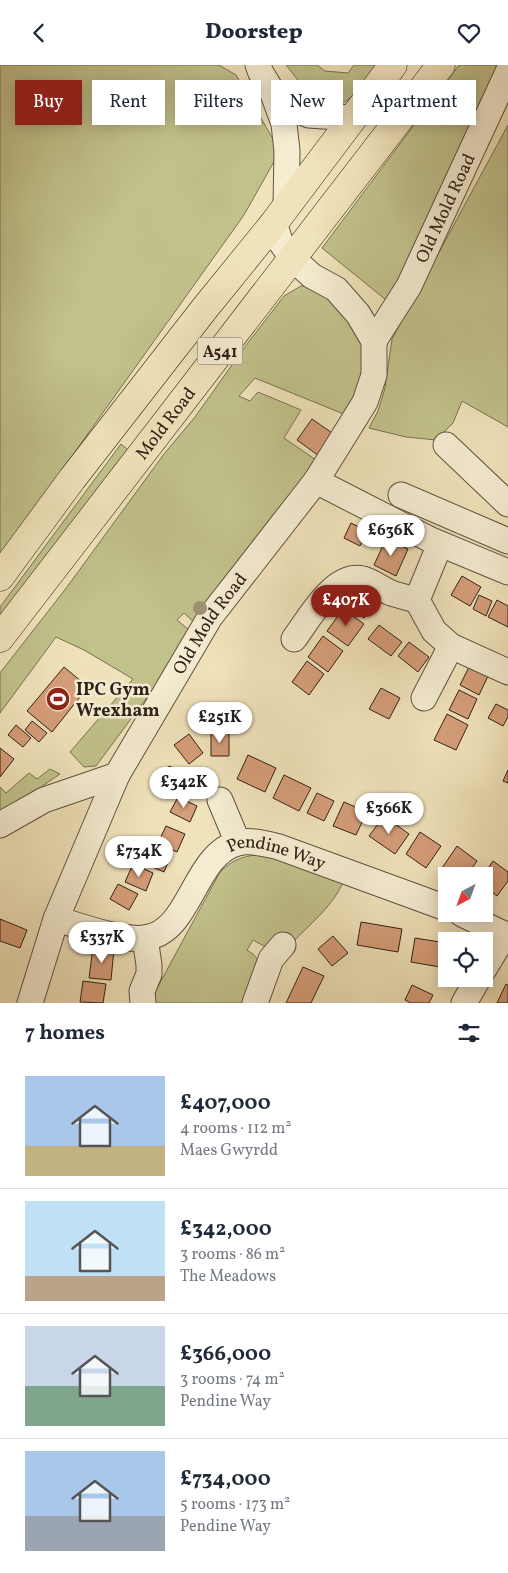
<!DOCTYPE html>
<html lang="en">
<head>
<meta charset="utf-8">
<style>
  body { margin:0; font-family:Vollkorn,serif; background:#f6f6f7; color:#1f2937; height:100vh; display:flex; flex-direction:column; font-size:19px; white-space:nowrap }
  * { box-sizing:border-box; margin:0 }
  p { font-size:16px; color:#747a83 }
  .icon { flex:none; width:28px; height:28px; fill:none; stroke:currentColor; stroke-width:2; stroke-linecap:round; stroke-linejoin:round }
  .map { position:relative; height:938px; overflow:hidden }
  .sheet { display:flex; flex-direction:column; background:#fff; flex:1 }
  .sheet>* { flex:none }
  .hud { position:absolute; left:15px; top:15px; width:479px; height:45px; display:flex; gap:10px }
  .needle { width:32px; rotate:221deg }
  .fabs { position:absolute; left:438px; top:802px; display:grid; gap:10px }
  .fabs a { display:grid; place-items:center; width:55px; height:55px; border-radius:0px; background:#fff; box-shadow:0 2px 12px #0003; font-size:25px }
  .price { position:absolute; translate:-50% -42px; padding:0 11px; border-radius:18px; background:#fff; color:#222; font-size:16px; line-height:32px; filter:drop-shadow(0 1px 2px #0008) }
  .price::after { content:''; position:absolute; left:50%; top:30px; width:15px; height:11px; margin-left:-8px; background:inherit; clip-path:polygon(0 0,100% 0,50% 100%) }
  .price.active { background:#8f2418; color:#fff }
  ul { padding:0; list-style:none }
  li { display:flex; align-items:center; gap:15px; height:125px; padding:0 25px }
  li+li { border-top:1px solid #e0e1e3 }
  li span { display:grid; place-items:center; flex:none; width:140px; height:100px; border-radius:0px; color:#555 }
  li>.icon { margin-inline-start:auto }
  span .icon { width:60px; height:60px; fill:#fffc; stroke-width:1 }
  li b { font-size:21px }
  h2 { display:flex; justify-content:space-between; align-items:center; height:60px; padding:0 25px; font-size:21px }
  .pill { padding:0 18px; border-radius:0px; background:#fff; box-shadow:0 2px 12px #0003; font-size:18px; line-height:45px }
  .pill.active { background:#8f2418; color:#fff }
  header { display:flex; justify-content:space-between; align-items:center; height:65px; padding:0 25px; background:#fff; font-size:22px; font-weight:800 }
  .map>svg:first-child { display:block }
  .green { fill:#c1c18b; stroke:#787252 }
  .building { fill:#d59d79; stroke:#2f2218 }
  .lines { fill:none; stroke-linecap:round; stroke-linejoin:round }
  .minor-casing { stroke:#5f5240; stroke-width:27 }
  .major-casing { stroke:#2f2218; stroke-width:29 }
  .minor { stroke:#f5ecd2; stroke-width:25 }
  .major { stroke:#f0e2ba; stroke-width:28 }
  .tree { fill:#9e9374 }
  .labels { text-anchor:middle; stroke-width:5; stroke-linejoin:round; paint-order:stroke }
  .shield { fill:#f5ecd2; stroke:#6a5f50; stroke-width:1 }
  .shield-label { font-size:16px; font-weight:bold; fill:#2f2218 }
  .street-label { font-size:18px; fill:#2f2218; stroke:#f5ecd2 }
  .poi-label { font-size:18px; font-weight:bold; fill:#2f2218; stroke:#f5ecd2; text-anchor:start }
</style>
</head>
<body>
<header><svg class="icon" aria-label="back" viewBox="0 0 24 24"><path d="M15 5l-7 7 7 7"/></svg>Doorstep<svg class="icon" aria-label="heart" viewBox="0 0 24 24"><path d="M12 20l-8-8c-3-5 5-10 8-4 3-6 11-1 8 4z"/></svg></header>
<div class="map">
<svg width="508" height="938" viewBox="0 0 508 938">
  <rect width="100%" height="100%" fill="#f0e2ba"/>
  <filter id="stains"><feTurbulence type="fractalNoise" baseFrequency=".004" numOctaves="4"/><feColorMatrix values="0 0 0 0 .2 0 0 0 0 .09 0 0 0 0 .02 0 0 0 .5 -.17"/></filter>
  <radialGradient id="worn" r=".72"><stop offset=".6" stop-color="#630" stop-opacity="0"/><stop offset="1" stop-color="#630" stop-opacity=".3"/></radialGradient>
  <path class="green" d="M0,0H219L236,10L280,86L244,150L0,492Z
    M286,0H317L325,6L348,8L354,0H382L362,25L343,38L327,40L309,29Z
    M459,0H506L391,239L322,183Z
    M508,60V362L462,336L453,358L436,375L406,372L369,363L378,346L385,323L392,274Z
    M301,221H318L363,268L365,316L346,350L255,313L239,331L250,336L258,327L301,345L284,373L319,397L198,561L184,548L177,555L194,569L96,701L84,702L70,687L133,614L84,585L56,572L0,648V608L67,522L164,389L195,352L244,283L284,231Z
    M121,379L133,389L0,559V542Z
    M50,704L60,709L0,750V722L6,728L29,708L37,714Z
    M266,789L343,818C331,843 310,859 291,879L264,881L253,875L247,885L253,889L258,895L249,938H149L220,807C236,792 245,791 266,789Z"/>
  <path class="building" d="M312,354L335,370L319,391L297,375Z
    M351,458L367,466L360,481L344,473Z
    M386,474L408,484L396,511L374,500Z
    M462,511L481,522L470,541L451,530Z
    M358,520L377,535L364,553L345,538Z
    M479,530L492,536L486,551L473,544Z
    M497,535L508,541V562L488,552Z
    M343,544L364,559L348,581L327,566Z
    M379,560L402,577L391,591L368,574Z
    M323,571L343,586L328,607L308,592Z
    M409,577L429,592L418,607L398,591Z
    M307,596L324,609L309,630L292,617Z
    M470,600L489,609L479,630L460,620Z
    M64,602L88,622L52,667L27,646Z
    M381,623L400,633L389,654L369,644Z
    M459,625L477,634L468,654L449,645Z
    M496,639L508,645V652L503,661L488,653Z
    M447,649L468,660L456,685L434,675Z
    M32,656L47,668L39,677L25,665Z
    M16,660L31,673L23,682L8,670Z
    M211,668H229V691H211Z
    M189,669L203,688L189,699L174,680Z
    M0,683L14,694L0,712Z
    M248,690L276,703L265,727L237,714Z
    M169,701L189,710L182,727L162,718Z
    M508,705V718L503,716Z
    M284,710L311,723L299,746L273,733Z
    M317,728L334,736L324,756L307,748Z
    M178,732L197,741L190,757L170,747Z
    M344,737L367,747L356,770L333,761Z
    M384,751L409,769L395,789L369,771Z
    M166,761L185,769L177,787L158,778Z
    M420,767L441,781L426,803L406,789Z
    M150,781L171,790L164,807L143,798Z
    M457,781L477,796L466,811H454L442,803Z
    M493,796L508,807V816L497,831L484,821V811H483Z
    M133,799L153,808L146,826L125,817Z
    M118,819L138,829L129,845L110,834Z
    M0,854L27,865L20,883L0,876Z
    M361,857L402,864L398,887L357,880Z
    M333,871L348,888L332,901L318,884Z
    M415,873L446,878V903L411,897Z
    M93,882L114,884L111,915L89,913Z
    M303,902L324,911L311,938H286Z
    M83,916L106,919L103,938L80,937Z
    M506,919L508,920V938H497Z
    M412,920L433,930L429,938H411L405,935Z"/>
  <g class="lines">
    <g class="minor-casing">
      <g id="minor">
        <path d="M258,0L261,8L272,26L284,59L287,86L286,141"/>
        <path d="M272,26L295,44L309,50L352,53"/>
        <path id="s1" d="M374,276L409,221L508,7"/>
        <path d="M446,380L508,439"/>
        <path d="M316,416L431,475L508,507"/>
        <path d="M401,430L508,476"/>
        <path d="M417,535L434,566L451,581L508,607"/>
        <path d="M294,574C309,554 334,507 363,514C373,517 382,524 391,528C400,531 409,533 417,535L440,479"/>
        <path d="M424,633L451,581"/>
        <path d="M220,735L238,778"/>
        <path d="M0,760L44,735L117,710"/>
        <path d="M462,849L508,871"/>
        <path id="s2" d="M56,854C82,861 119,876 145,873C191,867 193,791 237,778C250,774 266,779 279,782L446,843"/>
        <path d="M484,904L505,869"/>
        <path id="s3" d="M30,938L56,854L117,710L210,552L316,416L365,337L374,310V276L358,249L336,224L312,211L292,193L280,176L274,158"/>
        <path d="M143,938L142,926L149,909V900L145,873"/>
        <path d="M255,938L271,894L283,880"/>
        <path d="M464,938L478,914"/>
      </g>
    </g>
    <g class="major-casing">
      <g id="major">
        <path d="M0,512L72,414L205,243L274,158L393,0"/>
        <path id="s4" d="M0,573L441,0"/>
      </g>
    </g>
    <use href="#minor" class="minor"/>
    <use href="#major" class="major"/>
  </g>
  <circle class="tree" cx="200" cy="543" r="7"/>
  <defs>
    <g id="stadium-disc" transform="scale(1.25)"><circle r="9.5" fill="#8f2418" stroke="#f5ecd2"/><path d="M0-5a6.5 5 0 1 0 0 10a6.5 5 0 1 0 0-10ZM-3.5-1.8h7v3.6h-7Z" fill="#fff"/></g>
  </defs>
  <g fill-rule="evenodd">
    <use href="#stadium-disc" x="58" y="634"/>
  </g>
  <g class="labels">
    <rect class="shield" x="197.5" y="272.5" width="45" height="27" rx="4"/>
    <g class="shield-label">
      <text x="220" y="292">A541</text>
    </g>
    <g class="street-label">
      <text dy="6" stroke="none"><textPath href="#s1" startOffset="151">Old Mold Road</textPath></text>
      <text dy="6" stroke="none"><textPath href="#s4" startOffset="271">Mold Road</textPath></text>
      <text dy="6" stroke="none"><textPath href="#s3" startOffset="422">Old Mold Road</textPath></text>
      <text dy="6" stroke="none"><textPath href="#s2" startOffset="269">Pendine Way</textPath></text>
    </g>
    <g class="poi-label">
      <text x="76" y="630">IPC Gym<tspan x="76" dy="21">Wrexham</tspan></text>
    </g>
  </g>
  <rect width="100%" height="100%" filter="url(#stains)"/>
  <rect width="100%" height="100%" fill="url(#worn)"/>
</svg>
<div class="fabs">
<a><svg class="needle" viewBox="-14 -14 28 28"><path d="M0-13l5 13h-10z" fill="#e53935"/><path d="M0 13l5-13h-10z" fill="#747a83"/></svg></a>
<a><svg class="icon" aria-label="locate" viewBox="0 0 24 24"><circle cx="12" cy="12" r="6"/><path d="M12 2v4M12 18v4M2 12h4M18 12h4"/></svg></a>
</div>
<b class="price" style="left:391px;top:492px">£636K</b>
<b class="price active" style="left:346px;top:562px">£407K</b>
<b class="price" style="left:220px;top:679px">£251K</b>
<b class="price" style="left:184px;top:744px">£342K</b>
<b class="price" style="left:389px;top:770px">£366K</b>
<b class="price" style="left:139px;top:813px">£734K</b>
<b class="price" style="left:102px;top:899px">£337K</b>
<div class="hud">
<a class="pill active">Buy</a>
<a class="pill">Rent</a>
<a class="pill">Filters</a>
<a class="pill">New</a>
<a class="pill">Apartment</a>
</div>
</div>
<section class="sheet">
<h2>7 homes<svg class="icon" aria-label="filters" viewBox="0 0 24 24"><path d="M4 7h16M4 17h16"/><circle cx="9" cy="7" r="2"/><circle cx="15" cy="17" r="2"/></svg></h2>
<ul>
<li><span style="background:linear-gradient(#a9c7e8 70%,#c2b280 0)"><svg class="icon" aria-label="home" viewBox="0 0 24 24"><path d="M3 11l9-7 9 7M6 9v11h12V9"/></svg></span><div><b>£407,000</b><p>4 rooms · 112 m²</p><p>Maes Gwyrdd</p></div></li>
<li><span style="background:linear-gradient(#bfe0f5 75%,#b9a48a 0)"><svg class="icon" aria-label="home" viewBox="0 0 24 24"><path d="M3 11l9-7 9 7M6 9v11h12V9"/></svg></span><div><b>£342,000</b><p>3 rooms · 86 m²</p><p>The Meadows</p></div></li>
<li><span style="background:linear-gradient(#c9d6e8 60%,#7fa58c 0)"><svg class="icon" aria-label="home" viewBox="0 0 24 24"><path d="M3 11l9-7 9 7M6 9v11h12V9"/></svg></span><div><b>£366,000</b><p>3 rooms · 74 m²</p><p>Pendine Way</p></div></li>
<li><span style="background:linear-gradient(#a9c7e8 65%,#9aa5b1 0)"><svg class="icon" aria-label="home" viewBox="0 0 24 24"><path d="M3 11l9-7 9 7M6 9v11h12V9"/></svg></span><div><b>£734,000</b><p>5 rooms · 173 m²</p><p>Pendine Way</p></div></li>
</ul>
</section>
</body>
</html>
